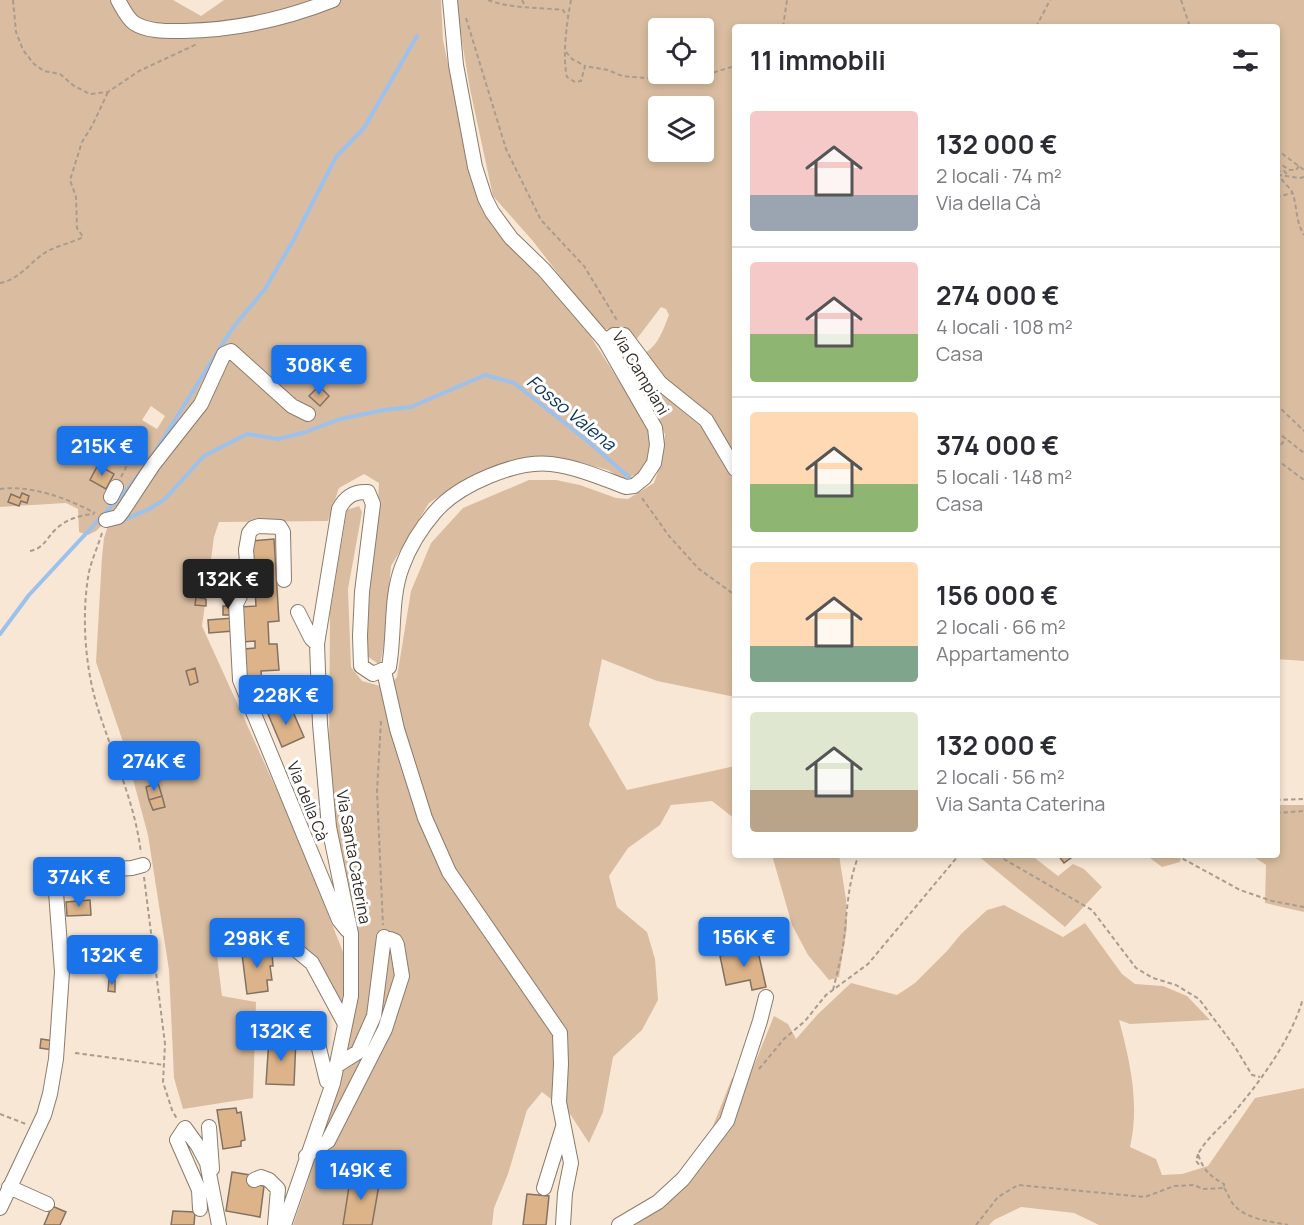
<!DOCTYPE html>
<html lang="it">
<head>
<meta charset="utf-8">
<style>
  body { margin:0; font-family:Manrope,sans-serif; background:#f2f2f3; color:#2b2b33; height:100vh; display:flex; flex-direction:column; font-size:22px; white-space:nowrap }
  * { box-sizing:border-box; margin:0 }
  p { font-size:20px; color:#7c7c81 }
  .icon { flex:none; width:33px; height:33px; fill:none; stroke:currentColor; stroke-width:2; stroke-linecap:round; stroke-linejoin:round }
  .map { position:relative; flex:1; overflow:hidden }
  .details { position:absolute; left:732px; top:24px; width:548px; height:834px; display:flex; flex-direction:column; background:#fff; border-radius:6px; box-shadow:0 3px 9px #0003 }
  .details>* { flex:none }
  .tools { position:absolute; left:648px; top:18px; display:grid; gap:12px }
  .tools a { display:grid; place-items:center; width:66px; height:66px; border-radius:6px; background:#fff; box-shadow:0 3px 9px #0003; font-size:30px }
  .price { position:absolute; translate:-50% -51px; padding:0 14px; border-radius:6px; background:#1a73e8; color:#fff; font-size:20px; line-height:39px; filter:drop-shadow(0 2px 3px #0008) }
  .price::after { content:''; position:absolute; left:50%; top:36px; width:18px; height:14px; margin-left:-9px; background:inherit; clip-path:polygon(0 0,100% 0,50% 100%) }
  .price.active { background:#222; color:#fff }
  ul { padding:0; list-style:none }
  li { display:flex; align-items:center; gap:18px; height:150px; padding:0 18px }
  li+li { border-top:2px solid #e1e1e2 }
  li span { display:grid; place-items:center; flex:none; width:168px; height:120px; border-radius:6px; color:#555 }
  li>.icon { margin-inline-start:auto }
  span .icon { width:72px; height:72px; fill:#fffc; stroke-width:1 }
  li b { font-size:26px }
  h2 { display:flex; justify-content:space-between; align-items:center; height:72px; padding:0 18px; font-size:26px }
  .map>svg:first-child { display:block }
  .green { fill:#dabda0; fill-rule:evenodd }
  .lines { fill:none; stroke-linecap:round; stroke-linejoin:round }
  .stream { stroke:#9bc1ec; stroke-width:4 }
  .building { fill:#ddb48a; stroke:#827263; stroke-width:1.5 }
  .minor-casing { stroke:#8b7b6b; stroke-width:16 }
  .path { stroke:#a99c8e; stroke-width:2; stroke-dasharray:4.5 3; stroke-linecap:butt }
  .minor { stroke:#fff; stroke-width:14 }
  .labels { text-anchor:middle; stroke-width:6; stroke-linejoin:round; paint-order:stroke }
  .street-label { font-size:16px; fill:#312a24; stroke:#fff }
  .water-label { font-size:18px; font-style:italic; fill:#0b345c; stroke:#fff }
</style>
</head>
<body>
<div class="map">
<svg width="1304" height="1225" viewBox="0 0 1304 1225">
  <rect width="100%" height="100%" fill="#f9e7d5"/>
  <path class="green" d="M0,0H173L201,16L224,0H441L443,40L470,171L485,214L590,336L647,424L652,449L642,473L622,479L608,470L570,460L526,457L495,466L464,480L429,503L391,566L384,644L380,665L367,656C367,598 376,541 379,483L364,474L339,488L328,521L219,522L214,537L202,626L294,828L343,952L344,1010C335,994 321,962 308,950C282,926 245,932 215,939L222,996L256,1002L253,1098L183,1109L174,1078L169,970L148,835L123,742L96,662L102,557L104,538L111,516L96,531L88,535L79,532L78,509L66,503L0,507ZM151,406L165,416L157,429L142,420Z
    M455,0H1304V661L1276,659V27H735V458L663,381L645,353C659,344 663,330 669,315L666,309L661,307L636,340L628,331L612,328L602,330L532,240L493,196L470,89ZM658,28H704V74H658ZM658,106H704V152H658Z
    M626,345L665,397L704,429L727,462L735,480V697L657,681L602,659L589,725L627,790L735,766V819L712,801L671,805L660,825L628,848L609,876L617,907L647,932L655,959L658,1000L642,1030L613,1057L603,1112L589,1143L570,1114L542,1092L527,1110L508,1174L494,1208L492,1225H293L307,1184L322,1129L357,934L334,816L329,756L330,612L347,510L359,506L362,512L348,589L351,667L362,681L387,688L397,677L411,591L431,543L463,508L529,480H556L580,485L616,498L628,499L654,483L662,460L665,434L616,349Z
    M1277,805H1304V912L1265,903L1266,865L1251,855H1276Z
    M772,855H839L846,899L847,927L839,977L829,980L808,955L792,925Z
    M977,855H1031L1058,876L1073,864L1084,869L1102,887L1065,927Z
    M1146,855H1181L1180,862L1162,867Z
    M1004,905L1063,937L1085,923L1122,974L1135,984L1163,986L1187,996L1210,1020L1130,1024L1119,1020C1130,1061 1140,1105 1130,1147L1156,1159L1162,1175L1182,1174L1208,1166L1255,1098L1304,1088V1225H1099L1074,1213L1021,1207L994,1220L989,1225H628L677,1190L709,1136L732,1078L748,1080L774,1016L788,1024L796,1039L818,1014L851,983L897,995L915,983L947,951L961,934L987,910Z"/>
  <g class="lines">
    <path class="stream" d="M153,455L232,329L265,289L293,241L336,157L364,128L417,36
      M122,521L149,509L165,499L204,456L247,434L278,439L303,433L340,419L384,410L411,407L485,375L514,383L590,443L632,480
      M0,634L29,595L131,485L140,473"/>
  </g>
  <path class="building" d="M319,386L329,396L320,406L309,396Z
    M98,465L114,474L106,489L90,480Z
    M22,493L29,496L27,503L21,501L19,506L8,502L11,494L20,498Z
    M274,539L279,621L268,622L269,644H277L279,670L261,671L262,681H245L244,649L255,648V641L242,642L240,607L256,606L252,541Z
    M236,579L243,582L237,595L230,592Z
    M196,597L206,599V606L195,605Z
    M223,606H232V615H223Z
    M233,618V631L209,633L208,620Z
    M195,668L198,682L190,685L186,671Z
    M290,705L304,737L282,747L268,714Z
    M158,783L162,796L149,800L146,787Z
    M162,796L165,807L153,810L149,800Z
    M1058,855H1075L1064,863Z
    M90,900L91,915L67,916L66,902Z
    M267,945L268,953H272L273,966H270L272,980H267L268,991L247,994L242,954H247V948Z
    M757,947L766,987L752,990L750,980L726,985L720,956Z
    M109,980H115V992L108,991Z
    M269,1038L296,1039L294,1085L266,1084Z
    M41,1039L54,1041L53,1050L40,1048Z
    M236,1108L237,1113L241,1112L245,1140L241,1141V1146L223,1149L217,1110Z
    M232,1172L250,1175L252,1184L264,1186L260,1217L226,1211Z
    M351,1174L380,1179L372,1225H343Z
    M527,1194L549,1196L546,1225H523Z
    M52,1206L66,1212L60,1225H44Z
    M173,1211L195,1212L194,1225H171Z"/>
  <g class="lines">
    <g class="minor-casing">
      <path id="minor" d="M118,0C122,7 127,18 134,23C148,32 168,31 184,31C236,30 285,19 333,0
        M605,341L614,335H624L660,383L706,420L735,469
        M111,497L116,487
        M106,520L118,517L122,512L153,465L201,404L224,354L231,351L292,406L308,414
        M284,580L283,532L280,527L259,526L253,528L249,533L246,550L248,574L246,584L236,604L240,680L339,920L347,930
        M298,612L311,638L317,644
        M384,671L397,729L425,818L449,872L560,1033L561,1064L559,1102L571,1163L565,1193L563,1225
        M260,939L295,949L312,963L345,1024
        M304,1039L317,1040L327,1081L333,1083
        M336,1066L358,1052L374,1016L384,937
        M209,1127L212,1169
        M306,1156L328,1141L385,1029L402,976L397,945L395,941L390,939L384,942
        M254,1180L261,1177L269,1180L278,1189L275,1225
        M9,1187L47,1204
        M544,1188L563,1127
        M0,1208L44,1115L50,1094L56,1059L62,972L55,879L60,873L132,868L143,865
        M200,1209L199,1190L177,1140L185,1128L198,1146L207,1163L219,1225
        M284,1225L333,1083L351,996V934L329,827L320,724L317,644L339,509C345,497 353,491 368,492L373,504L362,592L360,636L361,666L373,674L389,667C395,634 390,599 402,567C409,548 422,527 435,512C458,485 516,460 551,464C577,467 602,478 626,487L634,486L644,478L654,463L657,445L655,428L605,341L544,270L511,238L492,212L485,198L475,167L456,65L450,0
        M619,1225L658,1202L683,1179L727,1121L760,1021L766,997"/>
    </g>
    <path class="path" d="M13,0L16,32L23,50L34,64L44,71L60,74L74,86L90,94L108,92L139,71L197,44
      M488,0C512,9 538,7 563,10L567,16
      M522,0L525,6
      M571,0C567,21 562,56 567,77L575,82L581,81L585,66L608,70L622,76L667,80L681,77L695,78L735,66
      M1181,0L1190,27
      M466,18L506,149L541,220L584,266L618,322
      M783,27L787,0
      M1036,27L1050,0
      M566,52L572,59L585,66
      M1276,149L1304,170
      M1276,162L1290,170H1296L1299,166
      M1276,171H1284L1288,175
      M1304,177L1300,178L1279,175C1282,182 1292,189 1293,194C1297,207 1296,223 1304,235
      M1276,197L1293,193
      M0,283C18,280 29,264 43,254C52,247 72,243 83,237L77,228L76,197L70,180L82,142L92,126L108,92
      M1276,404L1304,431
      M1276,431L1304,453
      M1281,445L1286,438
      M1276,459L1304,480
      M121,477L146,429
      M0,489C31,485 67,498 95,513
      M642,498L669,536L699,569L735,595
      M102,533C98,546 92,559 89,572C81,615 85,668 98,709C113,756 135,803 141,853
      M30,551C44,548 46,539 55,530C65,520 79,515 94,514
      M381,721L377,791L383,925
      M122,778L157,768
      M1276,800L1304,799
      M1276,813L1304,811
      M997,855L1092,910L1136,968L1153,978L1176,985L1199,999L1235,1047L1252,1075L1260,1077
      M1176,855L1240,890L1272,901L1304,907
      M144,877L165,1044L163,1082L172,1110L177,1119
      M833,990C837,973 842,956 844,939C847,911 848,881 859,855
      M75,1053L164,1065
      M759,1069L784,1039L805,1021L826,995L868,964L959,855
      M0,1114L26,1124
      M1198,1154L1196,1161L1201,1167
      M1224,1188C1228,1193 1228,1196 1231,1201C1242,1219 1269,1221 1288,1225
      M976,1225L998,1197L1018,1185L1145,1197L1174,1186L1194,1185L1203,1189L1224,1188V1184C1210,1176 1203,1170 1198,1154C1206,1139 1220,1128 1231,1116C1259,1083 1289,1043 1302,1002L1304,1001"/>
    <use href="#minor" class="minor"/>
  </g>
  <g class="labels">
    <g class="street-label">
      <text transform="translate(641 373) rotate(59)" y="6">Via Campiani</text>
      <text transform="translate(308 801) rotate(68)" y="6">Via della Cà</text>
      <text transform="translate(354 857) rotate(80)" y="6">Via Santa Caterina</text>
    </g>
    <g class="water-label">
      <text transform="translate(571 413) rotate(39)" y="6">Fosso Valena</text>
    </g>
  </g>
</svg>
<div class="tools">
<a><svg class="icon" aria-label="locate" viewBox="0 0 24 24"><circle cx="12" cy="12" r="6"/><path d="M12 2v4M12 18v4M2 12h4M18 12h4"/></svg></a>
<a><svg class="icon" aria-label="layers" viewBox="0 0 24 24"><path d="M12 4l9 5-9 5-9-5zM3 14l9 5 9-5"/></svg></a>
</div>
<b class="price" style="left:319px;top:396px">308K €</b>
<b class="price" style="left:102px;top:477px">215K €</b>
<b class="price active" style="left:228px;top:610px">132K €</b>
<b class="price" style="left:286px;top:726px">228K €</b>
<b class="price" style="left:154px;top:792px">274K €</b>
<b class="price" style="left:79px;top:908px">374K €</b>
<b class="price" style="left:744px;top:968px">156K €</b>
<b class="price" style="left:257px;top:969px">298K €</b>
<b class="price" style="left:112px;top:986px">132K €</b>
<b class="price" style="left:281px;top:1062px">132K €</b>
<b class="price" style="left:361px;top:1201px">149K €</b>
<section class="details">
<h2>11 immobili<svg class="icon" aria-label="filters" viewBox="0 0 24 24"><path d="M4 7h16M4 17h16"/><circle cx="9" cy="7" r="2"/><circle cx="15" cy="17" r="2"/></svg></h2>
<ul>
<li><span style="background:linear-gradient(#f6c9c9 70%,#9aa5b1 0)"><svg class="icon" aria-label="home" viewBox="0 0 24 24"><path d="M3 11l9-7 9 7M6 9v11h12V9"/></svg></span><div><b>132 000 €</b><p>2 locali · 74 m²</p><p>Via della Cà</p></div></li>
<li><span style="background:linear-gradient(#f6c9c9 60%,#8fb573 0)"><svg class="icon" aria-label="home" viewBox="0 0 24 24"><path d="M3 11l9-7 9 7M6 9v11h12V9"/></svg></span><div><b>274 000 €</b><p>4 locali · 108 m²</p><p>Casa</p></div></li>
<li><span style="background:linear-gradient(#ffd9b3 60%,#8fb573 0)"><svg class="icon" aria-label="home" viewBox="0 0 24 24"><path d="M3 11l9-7 9 7M6 9v11h12V9"/></svg></span><div><b>374 000 €</b><p>5 locali · 148 m²</p><p>Casa</p></div></li>
<li><span style="background:linear-gradient(#ffd9b3 70%,#7fa58c 0)"><svg class="icon" aria-label="home" viewBox="0 0 24 24"><path d="M3 11l9-7 9 7M6 9v11h12V9"/></svg></span><div><b>156 000 €</b><p>2 locali · 66 m²</p><p>Appartamento</p></div></li>
<li><span style="background:linear-gradient(#dfe7d0 65%,#b9a48a 0)"><svg class="icon" aria-label="home" viewBox="0 0 24 24"><path d="M3 11l9-7 9 7M6 9v11h12V9"/></svg></span><div><b>132 000 €</b><p>2 locali · 56 m²</p><p>Via Santa Caterina</p></div></li>
</ul>
</section>
</div>
</body>
</html>
